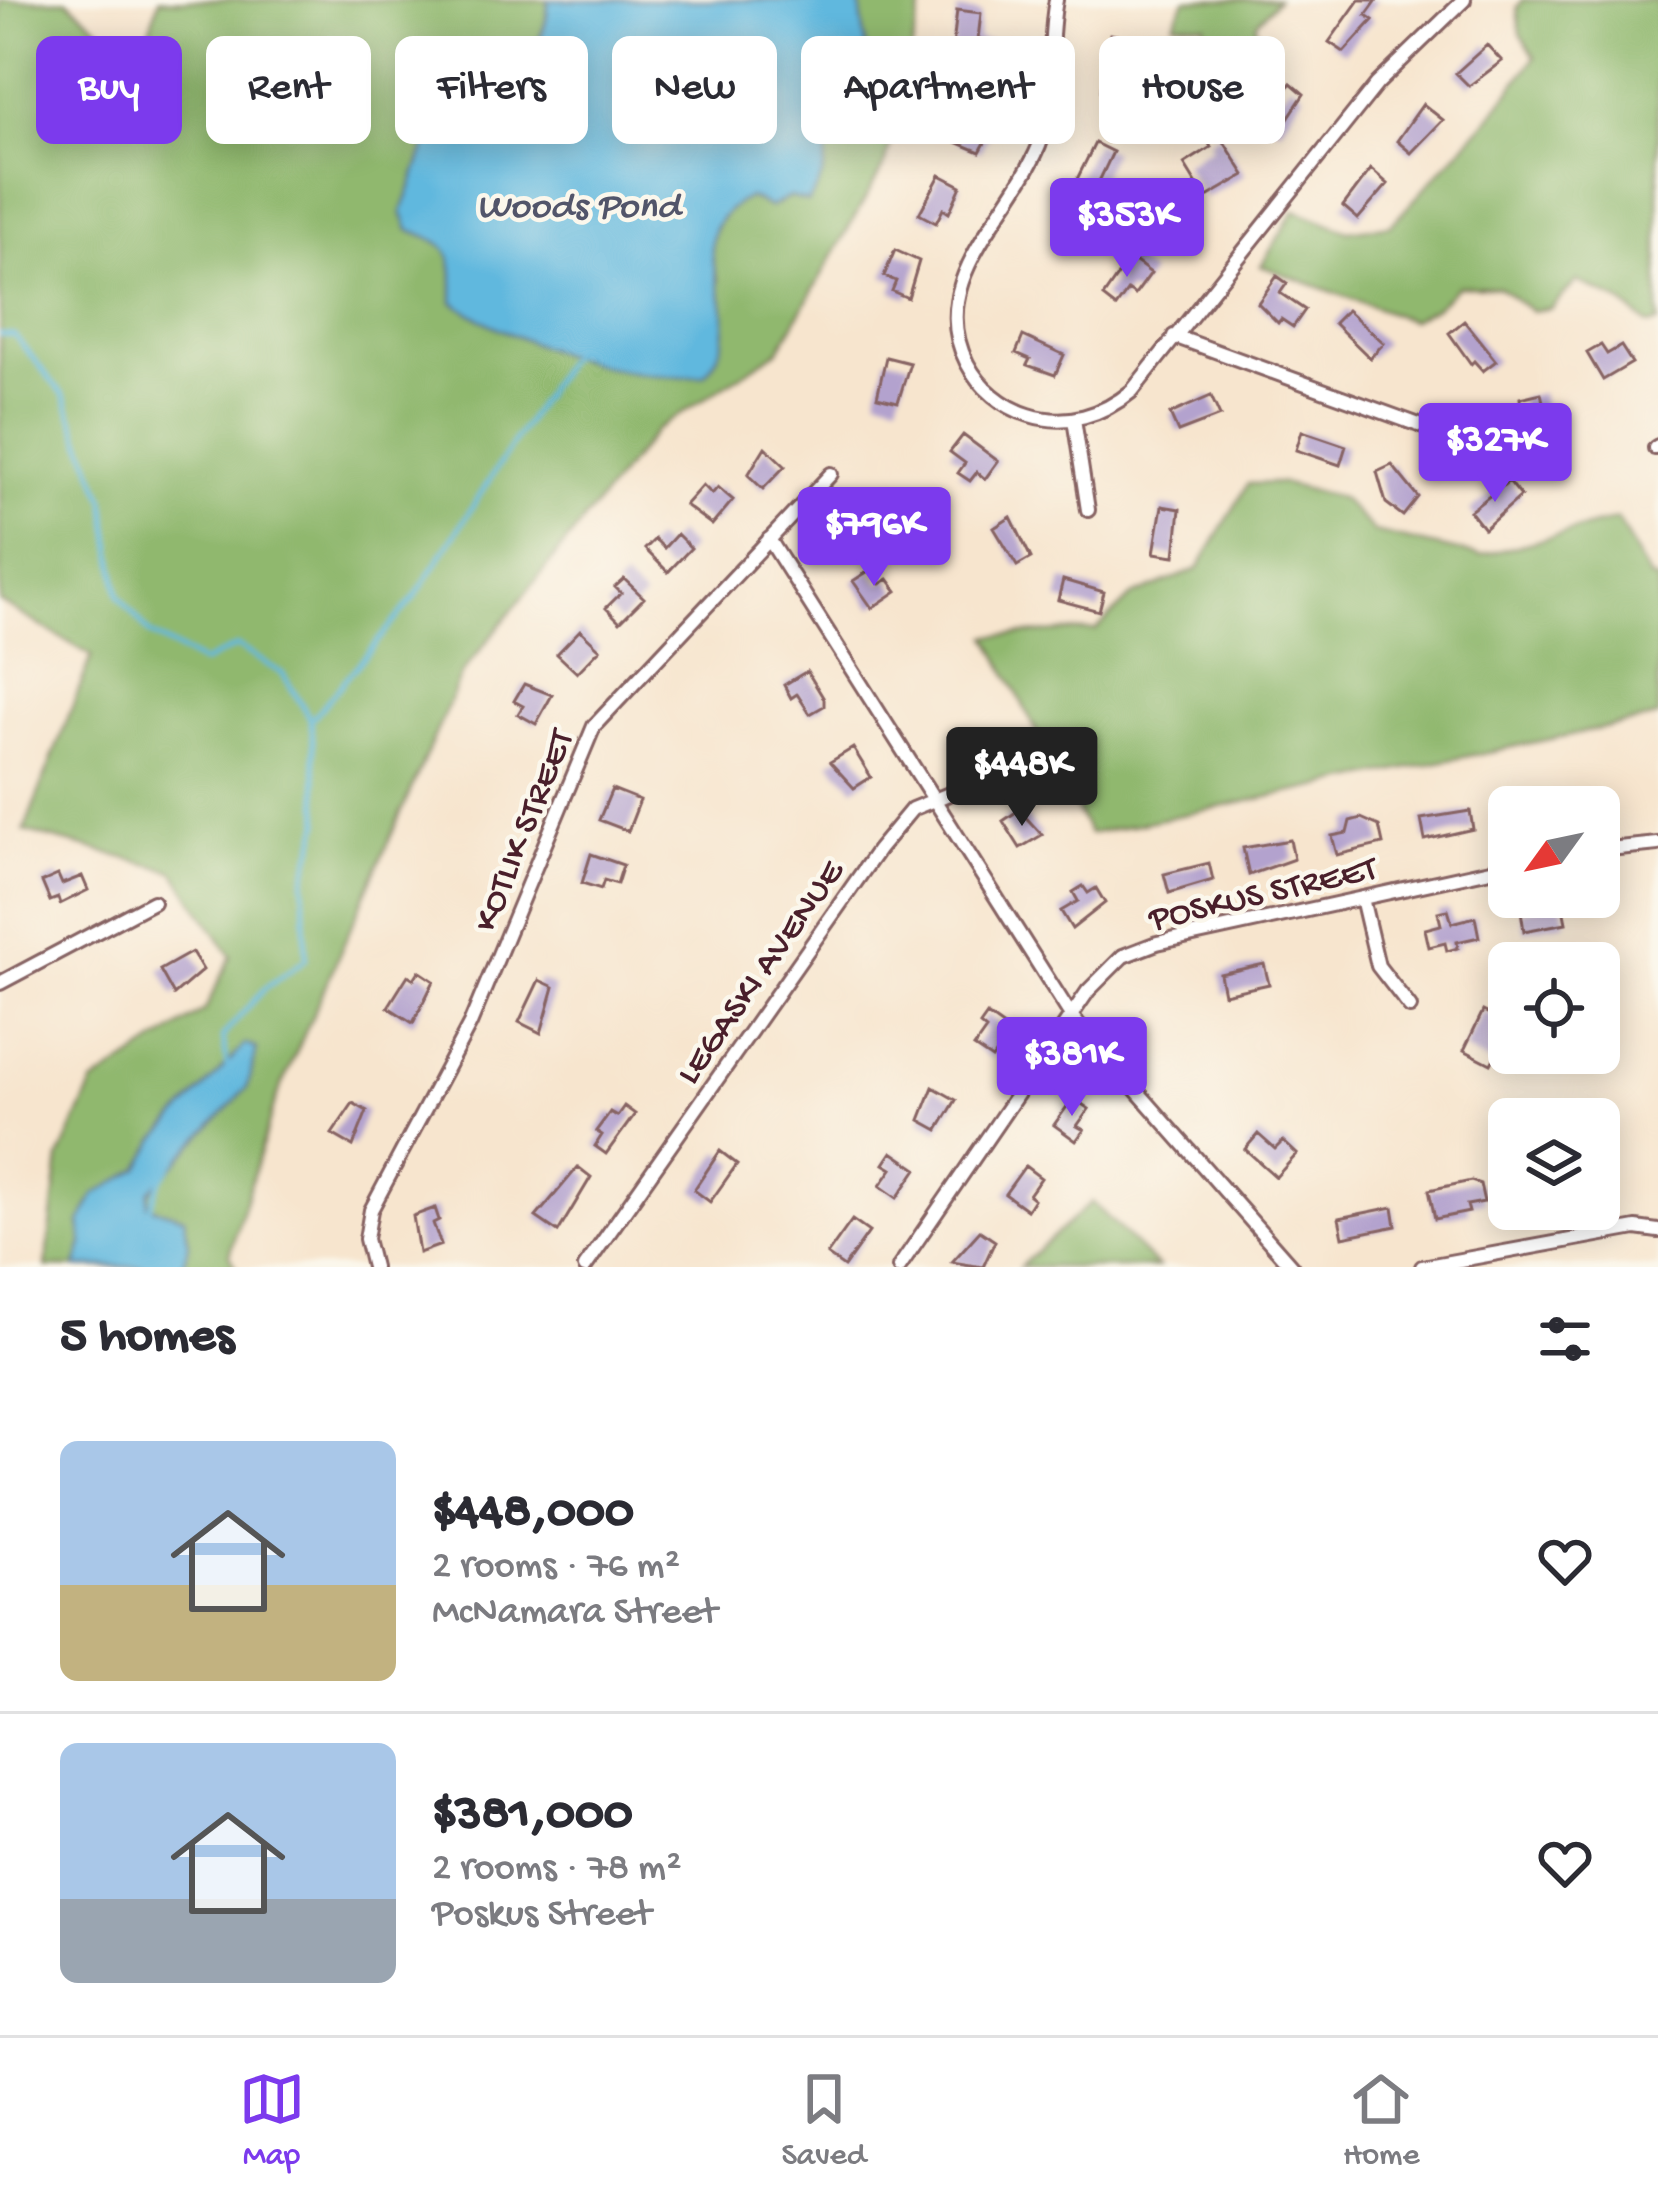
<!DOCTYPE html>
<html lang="en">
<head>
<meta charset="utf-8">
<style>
  body { margin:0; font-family:"Gochi Hand",sans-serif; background:#f7f7f7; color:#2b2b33; height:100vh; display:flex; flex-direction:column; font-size:45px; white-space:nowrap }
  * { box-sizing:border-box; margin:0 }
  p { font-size:39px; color:#7c7c81 }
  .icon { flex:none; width:66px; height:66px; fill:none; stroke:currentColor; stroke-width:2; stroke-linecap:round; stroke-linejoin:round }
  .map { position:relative; height:1267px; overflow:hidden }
  .details { display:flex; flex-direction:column; background:#fff; flex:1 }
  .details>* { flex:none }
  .top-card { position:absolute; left:36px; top:36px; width:1587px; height:108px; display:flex; gap:24px }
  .needle { width:78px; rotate:237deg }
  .buttons { position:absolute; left:1488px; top:786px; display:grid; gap:24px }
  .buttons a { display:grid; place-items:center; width:132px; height:132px; border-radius:18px; background:#fff; box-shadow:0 6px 30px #0003; font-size:60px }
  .price { position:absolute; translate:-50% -102px; padding:0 27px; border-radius:12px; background:#7c3aed; color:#fff; font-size:39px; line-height:78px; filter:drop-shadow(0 3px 6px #0008) }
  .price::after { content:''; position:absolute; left:50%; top:72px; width:36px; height:27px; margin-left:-18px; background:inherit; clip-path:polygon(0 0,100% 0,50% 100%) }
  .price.selected { background:#222; color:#fff }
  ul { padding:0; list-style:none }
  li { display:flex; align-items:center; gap:36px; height:300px; padding:0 60px }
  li+li { border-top:3px solid #e1e1e2 }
  li span { display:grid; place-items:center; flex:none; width:336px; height:240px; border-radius:18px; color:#555 }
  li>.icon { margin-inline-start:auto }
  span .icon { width:144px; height:144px; fill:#fffc; stroke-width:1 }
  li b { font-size:51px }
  h2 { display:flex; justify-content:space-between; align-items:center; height:144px; padding:0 60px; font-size:51px }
  .tag { padding:0 42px; border-radius:18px; background:#fff; box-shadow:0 6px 30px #0003; font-size:42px; line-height:108px }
  .tag.selected { background:#7c3aed; color:#fff }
  .menu { display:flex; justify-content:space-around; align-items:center; height:168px; border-top:3px solid #e1e1e2; background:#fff; font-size:33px; color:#7c7c81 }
  .menu a { display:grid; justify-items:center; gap:6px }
  .menu .selected { color:#7c3aed }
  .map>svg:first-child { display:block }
  .forest { fill:#90b86e; stroke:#6d6c4c; stroke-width:3 }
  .water { fill:#61b8de; stroke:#566c84; stroke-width:3 }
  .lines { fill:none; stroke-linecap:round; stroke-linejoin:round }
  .stream { stroke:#61b8de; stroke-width:4.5 }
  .building { fill:#b3a2ce }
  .minor-casing { stroke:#876464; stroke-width:18 }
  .minor { stroke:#fff; stroke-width:12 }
  .labels { text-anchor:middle; stroke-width:9; stroke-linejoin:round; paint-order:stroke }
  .street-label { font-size:36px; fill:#4a1f2b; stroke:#fbf7ec }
  .water-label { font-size:39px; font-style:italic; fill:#52556a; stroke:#fbf7ec }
</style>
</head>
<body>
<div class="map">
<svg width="1658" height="1267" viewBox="0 0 1658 1267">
  <rect width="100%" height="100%" fill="#fbf7ec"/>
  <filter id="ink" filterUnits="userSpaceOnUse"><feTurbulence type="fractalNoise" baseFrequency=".00833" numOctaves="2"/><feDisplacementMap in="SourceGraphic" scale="24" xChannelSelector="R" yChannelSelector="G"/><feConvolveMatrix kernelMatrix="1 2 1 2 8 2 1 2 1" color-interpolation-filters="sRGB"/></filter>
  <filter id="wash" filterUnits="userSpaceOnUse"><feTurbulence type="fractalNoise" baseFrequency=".004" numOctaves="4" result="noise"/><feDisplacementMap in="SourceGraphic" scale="48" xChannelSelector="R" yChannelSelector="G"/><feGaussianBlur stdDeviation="2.7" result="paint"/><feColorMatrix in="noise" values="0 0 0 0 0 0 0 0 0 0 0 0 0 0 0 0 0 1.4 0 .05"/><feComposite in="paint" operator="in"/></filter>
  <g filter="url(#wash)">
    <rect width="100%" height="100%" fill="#f7e5ce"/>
    <path class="forest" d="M0,0H67L125,51L149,31L159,0H548C550,61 481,105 432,129L409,230L439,239L453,259L719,280C704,244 712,215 749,197L770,207L790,197L830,144L823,114C835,101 850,92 860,79C875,62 858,22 861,0H923L886,162L779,350L656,430L462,673L276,1099L229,1255L236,1267H46L59,1159L93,1084L205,1010L231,956L174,871L24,831L92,656L0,602Z
      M1185,0H1277L1257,23L1255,54L1232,117L1188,80L1206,25L1174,23Z
      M1522,0H1658V323L1648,325L1620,302L1577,281L1551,308L1531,311L1499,287L1458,286L1436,307L1410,320L1261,266L1295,210L1348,231L1391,225L1492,115L1535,57L1520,34L1517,8Z
      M1281,483L1341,498L1374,532L1480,556L1617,519L1650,579L1658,581V717L1089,834L988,636L1096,630L1132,596L1198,569L1248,484Z
      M1092,1202L1158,1267H1020L1029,1258Z"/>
    <path class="water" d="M548,0H861C858,22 876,62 861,79C850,92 835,101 824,114C830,144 828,177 808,202L790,197L770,207L749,197C660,241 767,306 704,375C631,384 513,344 453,302C453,256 456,245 409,230L402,212L432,129C481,105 550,61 548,0Z
      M245,1044L257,1049L247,1088L149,1192L148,1206L184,1217L189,1244L182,1267H76L83,1244L80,1223L94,1195L140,1168L156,1140Z"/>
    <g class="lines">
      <path class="stream" d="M0,334L14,335L64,396L105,500L119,596L150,634L202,663L237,646L283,674L311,720
        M227,1067L223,1036L264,989L306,959L304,882L320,823L311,720L415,597L572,350
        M149,1211L160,1181L180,1153"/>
    </g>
    <g id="blocks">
      <path class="building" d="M1359,0H1377L1366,15L1373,20L1344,52L1329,42Z
        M957,10L981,13L978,39L1002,42L1000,61L952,55Z
        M1111,34L1126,37L1117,93L1101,91L1104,48H1109Z
        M1487,45L1502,61L1469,86L1456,73Z
        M1291,83L1304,94L1280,130L1254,110L1263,98L1272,106Z
        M1423,104L1443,120L1411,153L1397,141Z
        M984,108L1000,115L980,152L956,142L968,116L978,121Z
        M1219,134L1245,175L1205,198L1184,164L1211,147L1208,142Z
        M1095,143L1113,152L1093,194L1074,185Z
        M1371,169L1388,184L1358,219L1343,206Z
        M940,175L961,186L949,213L943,209L936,223L919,214Z
        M895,250L919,261L908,298L892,291L896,281L884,276Z
        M1124,253L1151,273L1135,295L1128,290L1116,307L1103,297L1123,268L1117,263Z
        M1277,276L1287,283L1280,293L1305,310L1293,327L1281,319L1278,323L1258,303Z
        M1347,310L1384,343L1370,358L1334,323Z
        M1464,321L1496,361L1483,371L1474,361L1471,364L1449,333Z
        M1023,336L1064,355L1055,375L1027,365L1030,359L1016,353Z
        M1601,345L1607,354L1621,346L1632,363L1603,380L1587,353Z
        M886,357L910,363L898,402L877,397Z
        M1541,393L1548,424L1543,448L1524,443L1520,398Z
        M1211,396L1220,416L1178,432L1170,414Z
        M1302,431L1346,446L1340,465L1296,450Z
        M963,435L998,461L985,479L977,472L970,481L958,473L965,463L950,452Z
        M765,447L785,466L763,489L748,475Z
        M1392,465L1418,497L1403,516L1386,503L1377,472Z
        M1509,481L1521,496L1484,529L1470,511Z
        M703,485L712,494L718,487L733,500L712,525L685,505Z
        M1162,506L1180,509L1175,556L1154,553Z
        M1011,517L1031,558L1017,566L994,528Z
        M677,534L691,548L668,572L645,549L655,539L664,548Z
        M870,570L880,584L888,579L897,591L872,608L853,581Z
        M624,579L644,598L620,622L606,608L621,593L615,587Z
        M1063,580L1104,592L1099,611L1058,600Z
        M580,630L600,649L577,673L557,654Z
        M807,671L824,699V706L810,714L797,694L791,698L784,685Z
        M524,684L552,695L536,724L518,714L523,706L514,701Z
        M853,748L871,777L854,788L830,762Z
        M612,789L640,800L628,831L599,820Z
        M1019,810L1042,835L1020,848L1003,821Z
        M1470,811L1473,829L1425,840L1421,819Z
        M1361,818L1379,826L1383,844L1337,855L1332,836L1347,833L1350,821Z
        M1290,840L1294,859L1249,875L1243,848Z
        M591,854L623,865L617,884L604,880L601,889L582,883Z
        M1209,863L1213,880L1169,893L1164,874Z
        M58,875L62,884L82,876L88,890L60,904L58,898L50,901L42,882Z
        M1083,886L1088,893L1096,888L1105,903L1072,929L1061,911L1078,901L1073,892Z
        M1562,903L1566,923L1524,931L1521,911Z
        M1448,910L1452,923L1475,917L1479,937L1457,942L1458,948L1447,951L1445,943L1429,947L1425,929L1441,925L1438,912Z
        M192,952L203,970L174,995L160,970Z
        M1264,964L1269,984L1224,994L1220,974Z
        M419,971L434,981L413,1023L388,1007L408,975L414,979Z
        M539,980L554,987L541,1033L519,1022Z
        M1483,1011L1502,1020L1497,1029L1507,1034L1491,1064L1464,1050Z
        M987,1015L1011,1032L992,1059L974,1047L986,1030L980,1025Z
        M933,1087L956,1100L938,1130L920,1120Z
        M1073,1098L1089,1109L1077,1126L1084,1130L1076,1141L1054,1125Z
        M353,1103L367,1111L353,1146L332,1134Z
        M624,1106L635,1114L606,1154L595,1146L602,1135L596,1131L610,1112L617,1116Z
        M1258,1134L1275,1149L1283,1141L1297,1154L1276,1177L1245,1149Z
        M720,1151L737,1164L710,1202L694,1190Z
        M892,1152L917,1169L897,1198L880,1186L892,1169L884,1164Z
        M1025,1166L1041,1178L1029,1195L1034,1199L1027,1210L1005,1194Z
        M578,1167L591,1177L558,1232L536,1217Z
        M1471,1181L1480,1184L1484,1202L1467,1205L1469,1212L1435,1219L1429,1190Z
        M1393,1207L1396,1226L1343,1237L1339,1218Z
        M435,1208L439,1220L433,1223L441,1245L419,1253L413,1216Z
        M852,1220L869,1232L844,1267L827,1255Z
        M980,1231L995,1241L983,1267L952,1262Z"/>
    </g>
  </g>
  <g filter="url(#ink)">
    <use href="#blocks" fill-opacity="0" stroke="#876464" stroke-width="3"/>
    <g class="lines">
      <g class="minor-casing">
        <path id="minor" d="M1056,0C1047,45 1055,107 1039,146C1010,216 925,281 967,363C980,388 1003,407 1029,415C1067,427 1103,415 1132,391L1377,84L1464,0
          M1174,336L1452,437
          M1074,419L1088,510
          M1655,448L1658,446
          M769,539L1072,1017L1292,1267
          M1599,850L1658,844
          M1362,898L1378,966L1410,1007
          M0,983L153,902
          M373,1267L366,1239L371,1210L470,1024L594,726L831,474
          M585,1267L878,850L912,809L1025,763
          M899,1267L1088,991L1123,956L1157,943L1509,866
          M1422,1267L1636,1228L1658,1231"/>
      </g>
      <use href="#minor" class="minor"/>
    </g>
  </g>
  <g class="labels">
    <g class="street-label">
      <text transform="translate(520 829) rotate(-68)" y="13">KOTLIK STREET</text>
      <text transform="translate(1262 890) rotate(-13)" y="13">POSKUS STREET</text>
      <text transform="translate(757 970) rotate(-55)" y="13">LEGASKI AVENUE</text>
    </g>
    <g class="water-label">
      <text x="578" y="216">Woods Pond</text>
    </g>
  </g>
</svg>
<div class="buttons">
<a><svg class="needle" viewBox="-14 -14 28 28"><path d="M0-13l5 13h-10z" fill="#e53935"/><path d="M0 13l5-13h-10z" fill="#7c7c81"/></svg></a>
<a><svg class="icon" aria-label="locate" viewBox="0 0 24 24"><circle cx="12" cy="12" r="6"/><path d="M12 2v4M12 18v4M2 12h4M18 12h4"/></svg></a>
<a><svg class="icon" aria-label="layers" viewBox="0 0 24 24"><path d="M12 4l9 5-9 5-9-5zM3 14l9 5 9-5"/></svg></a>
</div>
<b class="price" style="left:1127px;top:280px">$353K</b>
<b class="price" style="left:1495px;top:505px">$327K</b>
<b class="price" style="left:874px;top:589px">$796K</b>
<b class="price selected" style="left:1022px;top:829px">$448K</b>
<b class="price" style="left:1072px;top:1119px">$381K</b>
<div class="top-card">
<a class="tag selected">Buy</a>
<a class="tag">Rent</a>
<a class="tag">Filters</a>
<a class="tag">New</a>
<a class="tag">Apartment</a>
<a class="tag">House</a>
</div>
</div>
<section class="details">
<h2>5 homes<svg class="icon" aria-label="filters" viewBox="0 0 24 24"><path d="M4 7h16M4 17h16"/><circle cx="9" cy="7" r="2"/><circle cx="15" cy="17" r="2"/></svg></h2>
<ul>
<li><span style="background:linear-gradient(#a9c7e8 60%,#c2b280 0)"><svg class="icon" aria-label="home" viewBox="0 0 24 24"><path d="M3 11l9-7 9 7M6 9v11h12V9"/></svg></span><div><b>$448,000</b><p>2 rooms · 76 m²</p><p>McNamara Street</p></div><svg class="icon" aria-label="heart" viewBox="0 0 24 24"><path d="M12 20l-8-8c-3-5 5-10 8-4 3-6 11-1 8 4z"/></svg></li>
<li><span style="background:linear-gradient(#a9c7e8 65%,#9aa5b1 0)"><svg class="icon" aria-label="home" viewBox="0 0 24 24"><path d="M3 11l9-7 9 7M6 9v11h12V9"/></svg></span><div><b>$381,000</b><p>2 rooms · 78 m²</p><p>Poskus Street</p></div><svg class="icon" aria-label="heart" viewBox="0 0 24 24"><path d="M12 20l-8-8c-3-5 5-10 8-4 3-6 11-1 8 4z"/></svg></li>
</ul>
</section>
<nav class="menu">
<a class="selected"><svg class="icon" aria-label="map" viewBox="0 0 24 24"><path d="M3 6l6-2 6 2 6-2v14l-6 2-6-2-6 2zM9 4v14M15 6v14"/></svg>Map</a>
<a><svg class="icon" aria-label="saved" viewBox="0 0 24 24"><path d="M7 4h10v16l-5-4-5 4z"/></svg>Saved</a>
<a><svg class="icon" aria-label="home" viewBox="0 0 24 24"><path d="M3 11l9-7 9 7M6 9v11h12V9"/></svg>Home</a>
</nav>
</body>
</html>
